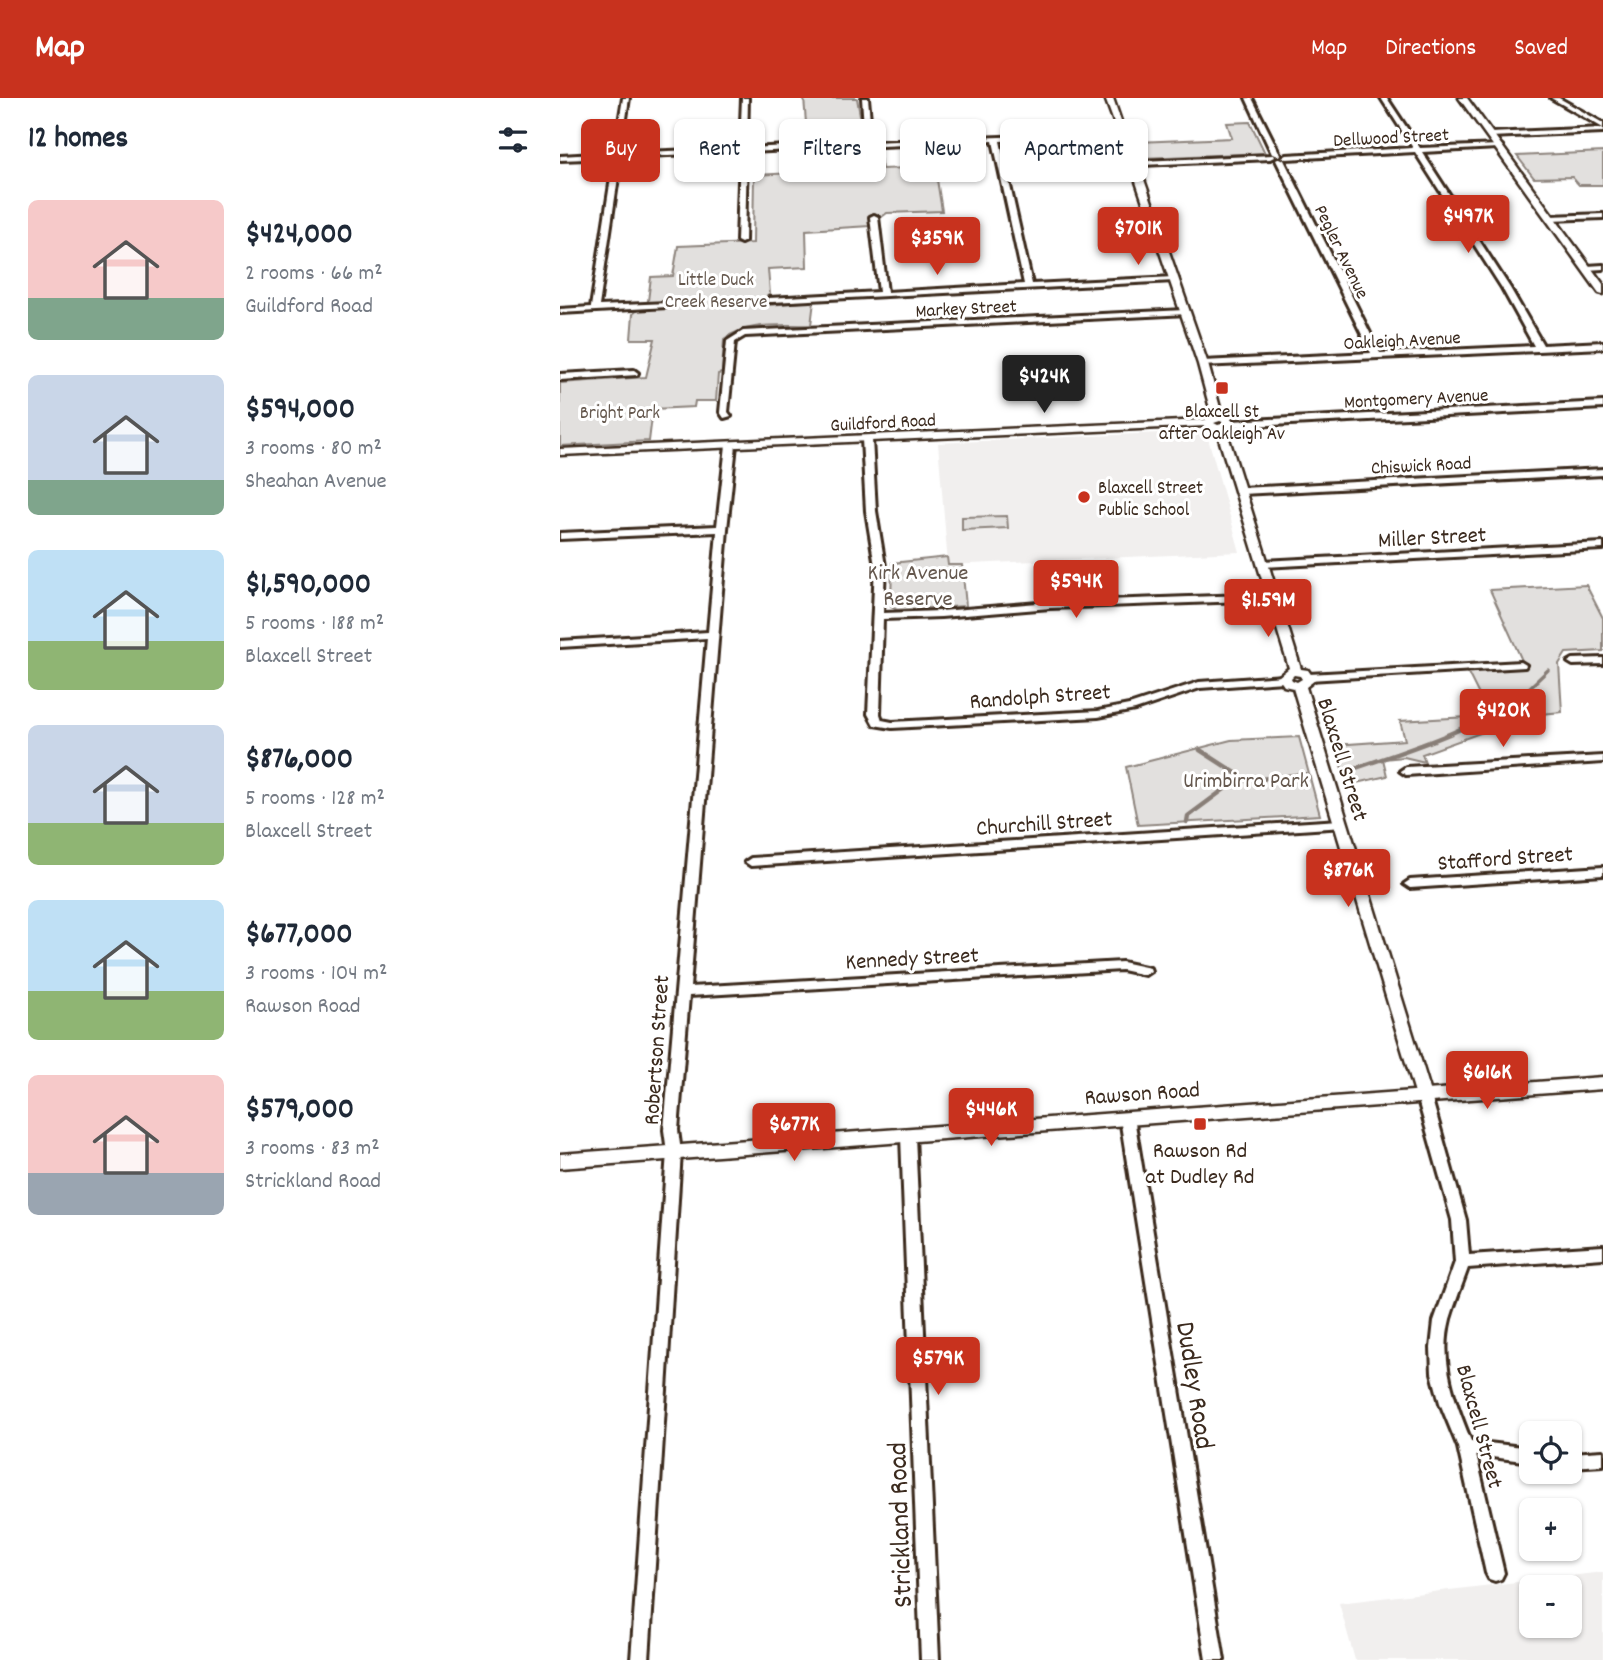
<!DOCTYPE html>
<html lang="en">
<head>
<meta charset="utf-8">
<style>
  body { margin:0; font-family:Dekko,sans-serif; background:#f6f6f7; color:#1f2937; height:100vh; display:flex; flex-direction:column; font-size:26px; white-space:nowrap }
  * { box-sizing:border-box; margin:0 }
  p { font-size:23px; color:#747a83 }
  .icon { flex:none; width:38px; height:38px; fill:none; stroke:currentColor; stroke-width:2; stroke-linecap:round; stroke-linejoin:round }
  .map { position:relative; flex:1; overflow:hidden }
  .panel { display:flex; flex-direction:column; background:#fff; width:560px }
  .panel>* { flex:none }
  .guide { position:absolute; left:21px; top:21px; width:665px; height:63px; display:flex; gap:14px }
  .tools { position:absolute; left:959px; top:1323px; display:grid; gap:14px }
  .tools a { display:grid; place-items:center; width:63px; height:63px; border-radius:10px; background:#fff; box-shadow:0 2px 5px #0004; font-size:35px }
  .price { position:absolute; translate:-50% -60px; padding:0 16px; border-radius:7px; background:#c8321e; color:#fff; font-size:23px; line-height:46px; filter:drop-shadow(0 2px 4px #0008) }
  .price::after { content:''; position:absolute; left:50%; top:42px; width:21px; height:16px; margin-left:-10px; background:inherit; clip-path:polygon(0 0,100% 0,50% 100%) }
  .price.on { background:#222; color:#fff }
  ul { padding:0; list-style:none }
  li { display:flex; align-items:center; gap:21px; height:175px; padding:0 28px }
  li span { display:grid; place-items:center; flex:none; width:196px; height:140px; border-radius:10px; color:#555 }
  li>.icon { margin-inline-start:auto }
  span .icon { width:84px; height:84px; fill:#fffc; stroke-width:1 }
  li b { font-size:30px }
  h2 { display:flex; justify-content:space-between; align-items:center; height:84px; padding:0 28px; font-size:30px }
  .tag { padding:0 24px; border-radius:10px; background:#fff; box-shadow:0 2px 5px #0004; font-size:24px; line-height:63px }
  .tag.on { background:#c8321e; color:#fff }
  header { display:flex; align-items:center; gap:42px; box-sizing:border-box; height:98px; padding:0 35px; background:#c8321e; color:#fff }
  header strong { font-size:33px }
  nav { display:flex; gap:38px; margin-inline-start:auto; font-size:24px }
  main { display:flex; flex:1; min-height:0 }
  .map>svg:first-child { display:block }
  .built { fill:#f1efee; fill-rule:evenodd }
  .green { fill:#e2e0de; stroke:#8e857e; stroke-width:2 }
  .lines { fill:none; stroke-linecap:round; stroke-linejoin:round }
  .stream-far1 { stroke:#887e77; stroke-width:3.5 }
  .stream { stroke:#887e77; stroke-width:4.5 }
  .minor-casing { stroke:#3b2a1e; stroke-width:6 }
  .tertiary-casing { stroke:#3b2a1e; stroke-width:5 }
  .secondary-casing { stroke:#3b2a1e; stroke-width:5 }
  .minor { fill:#fff; fill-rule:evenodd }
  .tertiary { fill:#fff; fill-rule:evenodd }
  .secondary { fill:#fff; fill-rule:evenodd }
  .poi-dot { fill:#c8321e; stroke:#fff; stroke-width:2.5 }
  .labels { text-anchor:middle; stroke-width:6; stroke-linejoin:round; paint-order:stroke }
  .far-street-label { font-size:19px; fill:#3b2a1e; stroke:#fff }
  .far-park-label { font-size:19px; fill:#65584e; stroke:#fff }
  .far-poi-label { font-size:19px; fill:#3b2a1e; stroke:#fff }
  .street-label { font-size:23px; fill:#3b2a1e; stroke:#fff }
  .park-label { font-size:23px; fill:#65584e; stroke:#fff }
  .poi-label { font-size:23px; fill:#3b2a1e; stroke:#fff }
  .near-street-label { font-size:28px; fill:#3b2a1e; stroke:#fff }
</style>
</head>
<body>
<header>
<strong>Map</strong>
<nav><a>Map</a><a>Directions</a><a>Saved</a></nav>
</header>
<main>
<section class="panel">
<h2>12 homes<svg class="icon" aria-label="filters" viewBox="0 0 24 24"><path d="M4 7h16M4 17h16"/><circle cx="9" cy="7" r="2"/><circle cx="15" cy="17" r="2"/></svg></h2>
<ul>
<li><span style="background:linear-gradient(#f6c9c9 70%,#7fa58c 0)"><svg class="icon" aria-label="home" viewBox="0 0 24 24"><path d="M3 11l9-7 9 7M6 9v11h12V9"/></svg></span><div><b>$424,000</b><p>2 rooms · 66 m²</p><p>Guildford Road</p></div></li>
<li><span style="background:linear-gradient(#c9d6e8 75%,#7fa58c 0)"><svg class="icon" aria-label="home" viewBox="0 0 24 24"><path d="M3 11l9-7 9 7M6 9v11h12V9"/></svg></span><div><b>$594,000</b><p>3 rooms · 80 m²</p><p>Sheahan Avenue</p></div></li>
<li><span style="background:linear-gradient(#bfe0f5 65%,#8fb573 0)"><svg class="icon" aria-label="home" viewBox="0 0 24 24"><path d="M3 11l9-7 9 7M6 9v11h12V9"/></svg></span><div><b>$1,590,000</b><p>5 rooms · 188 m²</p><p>Blaxcell Street</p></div></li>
<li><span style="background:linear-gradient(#c9d6e8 70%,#8fb573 0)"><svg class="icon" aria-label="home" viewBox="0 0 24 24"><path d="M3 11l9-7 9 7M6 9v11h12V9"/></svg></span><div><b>$876,000</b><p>5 rooms · 128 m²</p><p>Blaxcell Street</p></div></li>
<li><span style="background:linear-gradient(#bfe0f5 65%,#8fb573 0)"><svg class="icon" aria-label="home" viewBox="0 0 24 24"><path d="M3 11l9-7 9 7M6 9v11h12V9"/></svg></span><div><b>$677,000</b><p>3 rooms · 104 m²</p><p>Rawson Road</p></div></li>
<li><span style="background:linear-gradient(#f6c9c9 70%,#9aa5b1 0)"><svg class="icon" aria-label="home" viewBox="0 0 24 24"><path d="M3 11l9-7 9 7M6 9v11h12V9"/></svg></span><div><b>$579,000</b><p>3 rooms · 83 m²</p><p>Strickland Road</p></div></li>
</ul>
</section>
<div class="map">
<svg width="1043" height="1562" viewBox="0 0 1043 1562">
  <rect width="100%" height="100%" fill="#fff"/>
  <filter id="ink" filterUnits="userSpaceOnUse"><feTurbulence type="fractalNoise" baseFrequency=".0143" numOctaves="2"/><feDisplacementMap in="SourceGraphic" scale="14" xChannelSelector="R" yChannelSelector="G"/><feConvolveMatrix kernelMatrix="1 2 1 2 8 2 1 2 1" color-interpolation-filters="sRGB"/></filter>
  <g filter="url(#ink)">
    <path class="built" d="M646,333L680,454L388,467L378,345Z
      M1043,1474V1562H795L779,1505ZM971,1489H1010V1528H971Z"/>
    <path class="green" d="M244,0H297L301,23L246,25Z
      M690,24L705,55L583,60L578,44L672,40L667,25Z
      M318,49L322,71L375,69L382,113L327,115L310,128L246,132L247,169L208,171L210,196L201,203L209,207L254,203L251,227C224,228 186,223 164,241L162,275L158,276L156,303H135L134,309L93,311L89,343L0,348V285L86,279L95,241H71L73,216L88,203L91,179L113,178L118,148L193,145L194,77L254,74L253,52Z
      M1043,54V87H1019L1012,79L974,80L957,58Z
      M447,418L448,430L402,432V419Z
      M387,459L388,467H402L406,508L337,512L331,509L332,465Z
      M1026,487L1043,520V553L1006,555L999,566L1002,614L970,617L862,656L865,664L844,659L823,661L827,678L787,687L775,647L845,642L840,623L908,619L926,611L907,573L965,569L930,492Z
      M739,639L760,717L578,727L566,669L671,642Z"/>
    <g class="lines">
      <path class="stream-far1" d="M965,594L988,572"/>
      <path class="stream" d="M640,652L685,681
        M787,673C850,651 913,633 967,593
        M627,724L628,718L674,684L745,676"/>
      <g class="minor-casing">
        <path id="minor" d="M63,0H69L61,55L180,50L182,0H188L187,50L305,44L302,0H308L312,44L564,34L565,35L562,37L440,43L472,186L614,179L618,181L614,183L212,204H209V200L319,194L310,119L314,117L318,119L327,194L464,186L433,43L187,54L185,143L181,145L177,143L180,54L61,59L39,208L108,205L112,207L108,209L0,215V211L31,209L54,60L0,62V58L54,55Z
          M686,0H692L720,56L719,58L712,56Z
          M821,0H827L860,50L940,47L942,48L938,50L862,54L950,190L983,247L1043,244V250L640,268L639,266L643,263L811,255L716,62L720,60L724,62L820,255L974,248L942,190L855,54L726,61L722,59L726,57L853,50Z
          M991,0H999L1043,25V34L930,39L927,37L930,35L1043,30Z
          M713,57L714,59L710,61L582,67L578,65L582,63Z
          M1043,116V120L990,122L986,120L990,118Z
          M1043,167V171L1027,172L1023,170L1027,168Z
          M625,212L629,214L628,216L185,238L175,244L168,314L171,318L164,320L160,314L167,243L183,233Z
          M74,272L78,275L77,277L0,282V276Z
          M1043,304V310L671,329L666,326L671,323Z
          M307,338L312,341L316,413L325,468L323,515L381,513L490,504L713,496L718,499L713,502L490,510L381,519L323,521L320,616L322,622L332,624L538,613L569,607L639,584L724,578L729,581L724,584L640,590L575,612L538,619L332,630L314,627L308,616L315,468L306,413L302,341Z
          M171,344L176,347L167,431L130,889L562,864L590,870L591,873L585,877L562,872L129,898L118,1032L121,1054L89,1562H71L107,1054L104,1032L147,540L0,549V543L148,534L157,434L0,441V435L157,428L166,347Z
          M1043,371V377L681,396L676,393L681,390Z
          M1043,445V451L703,469L698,466L703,463Z
          M1043,560V566L1013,567L1008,564L1013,561Z
          M961,564L966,567L965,569L749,582L744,579L749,576Z
          M1043,658V664L846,677L840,673L846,669Z
          M780,722L784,723L786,726L784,729L191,768L185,764L191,760Z
          M1043,769V777L850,790L844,786L850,782Z
          M864,993L869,994L871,998L906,1122L909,1157L1043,1148V1160L908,1170C902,1187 895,1204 890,1221C879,1264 895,1304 911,1343L971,1350V1364L916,1357L944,1475L941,1481L935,1483L929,1481L926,1475L898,1349L880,1305L872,1275L871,1250L874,1223L895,1164L892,1122L857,998L859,994Z
          M567,1015L572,1016L574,1020L664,1562H646L560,1020L562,1016Z
          M348,1033L353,1034L355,1038L379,1562H361L341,1038L343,1034Z
          M1043,1353V1367L1010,1369V1355Z"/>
      </g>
      <g class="tertiary-casing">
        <path id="tertiary" d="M545,0H553L575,64L579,67L648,266L662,317L670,319L676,326L666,331L741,571L748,572L755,582L746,589L872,998L870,1002H858L856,998L733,590L724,588L718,579L729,570L657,334L646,328L0,357V351L645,322L652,318L638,266L571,69L565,65L568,62ZM660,323L665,325L658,327L654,325ZM734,577L740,578L742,581L737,584L732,582L731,580Z"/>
      </g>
      <g class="secondary-casing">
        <path id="secondary" d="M899,0H907L1043,186V196L1039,195Z
          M1043,979V991L0,1070V1056Z"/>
      </g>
      <use href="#minor" class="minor"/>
      <use href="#tertiary" class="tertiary"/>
      <use href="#secondary" class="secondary"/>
    </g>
  </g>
  <g class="poi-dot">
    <rect x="655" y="283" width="14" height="14" rx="3.5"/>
    <circle cx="524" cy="399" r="7"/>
    <rect x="633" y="1019" width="14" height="14" rx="3.5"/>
  </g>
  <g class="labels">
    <g class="far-street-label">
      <text transform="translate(831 38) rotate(-3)" y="7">Dellwood Street</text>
      <text transform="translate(783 153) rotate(64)" y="7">Pegler Avenue</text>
      <text transform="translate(406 209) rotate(-3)" y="7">Markey Street</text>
      <text transform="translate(842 241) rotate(-3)" y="7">Oakleigh Avenue</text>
      <text transform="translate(856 299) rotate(-3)" y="7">Montgomery Avenue</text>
      <text transform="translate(323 323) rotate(-3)" y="7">Guildford Road</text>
      <text transform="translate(861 366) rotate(-3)" y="7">Chiswick Road</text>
    </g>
    <g class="far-park-label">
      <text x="156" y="187">Little Duck<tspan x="156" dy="22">Creek Reserve</tspan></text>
      <text x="60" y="320">Bright Park</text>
    </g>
    <g class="far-poi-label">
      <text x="662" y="319">Blaxcell St<tspan x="662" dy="22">after Oakleigh Av</tspan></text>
      <text x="538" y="395" text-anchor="start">Blaxcell Street<tspan x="538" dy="22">Public School</tspan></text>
    </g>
    <g class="street-label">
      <text transform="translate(872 438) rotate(-3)" y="8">Miller Street</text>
      <text transform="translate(480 597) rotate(-4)" y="8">Randolph Street</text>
      <text transform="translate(784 661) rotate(73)" y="8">Blaxcell Street</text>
      <text transform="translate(484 724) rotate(-4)" y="8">Churchill Street</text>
      <text transform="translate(945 759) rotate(-4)" y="8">Stafford Street</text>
      <text transform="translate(352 859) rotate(-3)" y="8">Kennedy Street</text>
      <text transform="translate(95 952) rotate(-86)" y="8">Robertson Street</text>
      <text transform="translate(582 994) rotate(-4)" y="8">Rawson Road</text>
      <text transform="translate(921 1328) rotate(75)" y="8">Blaxcell Street</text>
    </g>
    <g class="park-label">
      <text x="358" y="481">Kirk Avenue<tspan x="358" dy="26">Reserve</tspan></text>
      <text x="686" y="689">Urimbirra Park</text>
    </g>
    <g class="poi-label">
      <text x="640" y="1059">Rawson Rd<tspan x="640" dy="26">at Dudley Rd</tspan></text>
    </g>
    <g class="near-street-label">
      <text transform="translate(637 1287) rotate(81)" y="10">Dudley Road</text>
      <text transform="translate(338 1427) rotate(-92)" y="10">Strickland Road</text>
    </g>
  </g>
</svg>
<div class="tools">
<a><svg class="icon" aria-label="locate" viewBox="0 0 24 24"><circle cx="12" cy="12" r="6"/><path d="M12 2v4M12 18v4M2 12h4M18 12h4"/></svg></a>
<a>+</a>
<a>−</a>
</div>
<b class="price" style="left:908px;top:157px">$497K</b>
<b class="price" style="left:578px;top:169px">$701K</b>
<b class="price" style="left:377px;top:179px">$359K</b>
<b class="price on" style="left:484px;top:317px">$424K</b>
<b class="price" style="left:516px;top:522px">$594K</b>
<b class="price" style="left:708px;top:541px">$1.59M</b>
<b class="price" style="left:943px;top:651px">$420K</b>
<b class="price" style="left:788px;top:811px">$876K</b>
<b class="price" style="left:927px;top:1013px">$616K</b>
<b class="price" style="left:431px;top:1050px">$446K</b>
<b class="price" style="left:234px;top:1065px">$677K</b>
<b class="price" style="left:378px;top:1299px">$579K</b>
<div class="guide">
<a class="tag on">Buy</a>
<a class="tag">Rent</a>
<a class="tag">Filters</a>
<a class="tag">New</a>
<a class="tag">Apartment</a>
</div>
</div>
</main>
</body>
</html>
